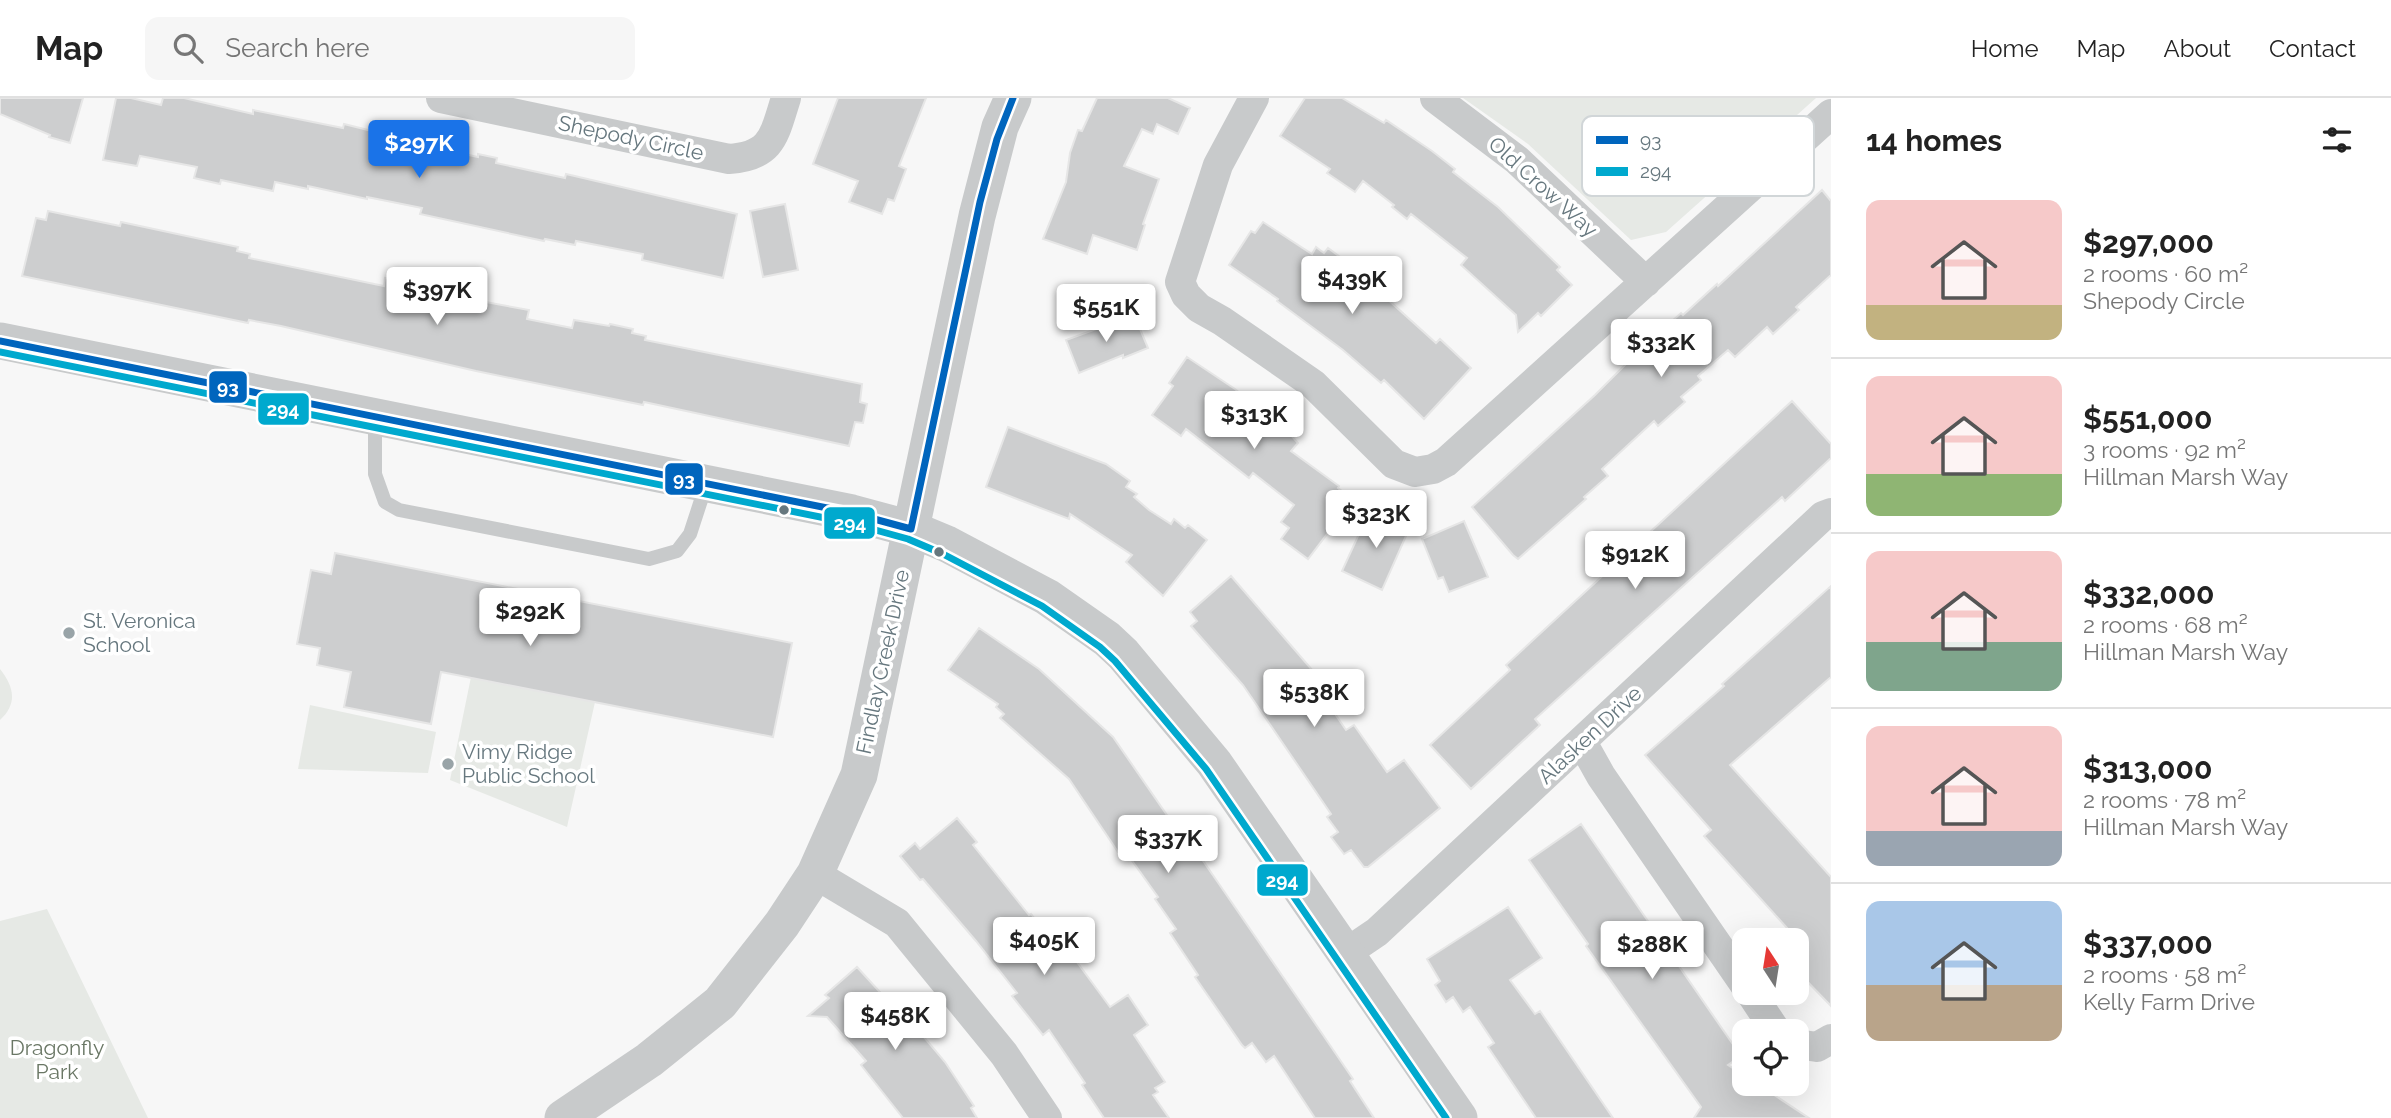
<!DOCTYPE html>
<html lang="en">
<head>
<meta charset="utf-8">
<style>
  body { margin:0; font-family:Raleway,sans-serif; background:#f6f6f6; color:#222; height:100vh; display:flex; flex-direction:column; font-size:26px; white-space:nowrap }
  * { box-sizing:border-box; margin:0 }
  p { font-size:23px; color:#767676 }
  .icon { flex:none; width:38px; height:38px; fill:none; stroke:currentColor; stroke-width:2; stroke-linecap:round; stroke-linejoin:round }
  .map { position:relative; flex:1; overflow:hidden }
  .side { display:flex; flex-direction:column; background:#fff; width:560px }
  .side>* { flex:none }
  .needle { width:46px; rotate:348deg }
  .buttons { position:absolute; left:1732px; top:830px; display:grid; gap:14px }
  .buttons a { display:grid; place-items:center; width:77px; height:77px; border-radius:14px; background:#fff; box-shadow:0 7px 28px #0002; font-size:35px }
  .price { position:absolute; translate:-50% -60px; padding:0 16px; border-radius:7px; background:#fff; color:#222; font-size:23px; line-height:46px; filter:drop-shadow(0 2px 4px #0008) }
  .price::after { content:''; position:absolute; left:50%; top:42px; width:21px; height:16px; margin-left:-10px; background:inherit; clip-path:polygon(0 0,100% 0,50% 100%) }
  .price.on { background:#1a73e8; color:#fff }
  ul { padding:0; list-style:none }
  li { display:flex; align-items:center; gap:21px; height:175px; padding:0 35px }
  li+li { border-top:2px solid #e0e0e0 }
  li span { display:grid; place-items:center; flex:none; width:196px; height:140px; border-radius:14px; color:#555 }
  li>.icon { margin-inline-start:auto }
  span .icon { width:84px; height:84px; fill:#fffc; stroke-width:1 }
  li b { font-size:30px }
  h2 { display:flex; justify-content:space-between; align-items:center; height:84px; padding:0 35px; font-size:30px }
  header { display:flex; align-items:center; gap:42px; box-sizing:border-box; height:98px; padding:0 35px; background:#fff; border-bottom:2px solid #e0e0e0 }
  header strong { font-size:33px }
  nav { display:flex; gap:38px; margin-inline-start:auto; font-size:24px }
  .search { width:490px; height:63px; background:#f6f6f6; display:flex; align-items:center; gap:18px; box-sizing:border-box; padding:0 24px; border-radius:14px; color:#767676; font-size:26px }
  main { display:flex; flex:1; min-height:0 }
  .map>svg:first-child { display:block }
  .green { fill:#e6e9e5 }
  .building { fill:#cdcecf; stroke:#e6e6e6; stroke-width:2 }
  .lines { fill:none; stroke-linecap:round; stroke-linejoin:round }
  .service { stroke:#c8cacb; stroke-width:14 }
  .minor { stroke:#c8cacb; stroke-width:30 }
  .tertiary { stroke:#c8cacb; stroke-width:37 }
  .bus-1-casing { stroke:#fff; stroke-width:12 }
  .bus-2-casing { stroke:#fff; stroke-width:12 }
  .bus-1 { stroke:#0065bd; stroke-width:7 }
  .bus-2 { stroke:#00a9ce; stroke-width:7 }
  .bus-dot { fill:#66777e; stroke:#fff; stroke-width:2.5 }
  .poi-dot { fill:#99a4a8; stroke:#fff; stroke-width:2.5 }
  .labels { text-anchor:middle; stroke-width:7; stroke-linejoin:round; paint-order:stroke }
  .street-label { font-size:21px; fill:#66777e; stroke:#fff }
  .poi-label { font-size:21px; fill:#66777e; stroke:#fff; text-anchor:start }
  .park-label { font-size:21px; fill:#6a7765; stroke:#fff }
  .key { fill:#fff; stroke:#d1d6d8; stroke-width:2 }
  .key-label { font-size:19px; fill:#66777e }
  .line-badge { stroke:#fff; stroke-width:2.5 }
  .badge-label { font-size:19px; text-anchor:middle; font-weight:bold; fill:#fff }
</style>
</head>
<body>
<header>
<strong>Map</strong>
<div class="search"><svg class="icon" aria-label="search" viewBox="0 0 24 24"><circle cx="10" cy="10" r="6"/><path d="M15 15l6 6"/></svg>Search here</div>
<nav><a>Home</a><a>Map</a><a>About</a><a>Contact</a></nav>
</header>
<main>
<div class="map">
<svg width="1831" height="1020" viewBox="0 0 1831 1020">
  <rect width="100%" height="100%" fill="#f7f7f7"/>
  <path class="green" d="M1463,0H1816L1666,134L1631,142L1528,46Z
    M0,571C14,589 18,605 0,622Z
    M471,579L595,604L567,729L450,682Z
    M310,607L436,634L428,675L298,671Z
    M47,811L148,1020H0V823Z"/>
  <path class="building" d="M0,0H83L70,45L49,39L50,37L0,16Z
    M116,0H131L161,7L163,0H184L253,16V12L343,30L344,26L380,35L379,38L478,59V56L497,60L496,65L565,80L566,76L737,116L723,180L642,162L643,156L576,143L575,147L545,141L544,143L420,116L422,110L367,99V101L308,88V91L275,84L273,93L221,82L220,86L194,80L197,69L140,58L137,68L103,62Z
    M838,0H926L899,68L906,71L894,103L888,101L882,116L849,104L858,83L813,66Z
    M1097,0H1168L1190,10L1178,36L1157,26L1153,36L1142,31L1124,68L1159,81L1143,126L1145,127L1137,152L1093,137L1087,156L1043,141L1066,84L1070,55L1078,32L1082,33Z
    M1305,0H1342L1384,25L1386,22L1432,53L1455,71L1453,74L1498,109L1560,169L1557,172L1572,187L1541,218L1538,215L1518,234L1516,217L1461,167L1467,160L1411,116L1407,121L1392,109L1394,107L1363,83L1355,94L1327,75L1330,71L1280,38Z
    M1822,92L1831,103V177L1796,209L1799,212L1773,236L1767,229L1735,259L1728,252L1698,278L1701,282L1681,299L1685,304L1658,328L1654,323L1602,371L1608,378L1584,399L1586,401L1518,461L1513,457L1472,409L1595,297L1645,247L1681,215L1683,217L1717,186L1718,188Z
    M785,106L798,172L763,179L750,113Z
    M48,113L120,128L121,124L238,149L237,153L250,156L249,160L384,188L385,180L447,192L480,201V203L529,212L527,221L572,230L574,222L609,228L610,226L633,231L632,235L646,238L645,242L862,286L860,304L867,306L863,325L855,324L849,348L644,304L643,307L476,273L281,228L249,222L248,225L22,178L36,120L46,122Z
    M1263,124L1312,156L1316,149L1324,155L1328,150L1387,194L1384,198L1436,245L1440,241L1471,270L1424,321L1384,282L1381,285L1343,252L1277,203L1278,201L1229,167L1251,133L1255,135Z
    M1129,219L1133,228L1138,226L1148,250L1123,260V257L1079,275L1066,242Z
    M1187,259L1235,291L1290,336L1298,345L1291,353L1339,388L1338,390L1353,402L1308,461L1281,441L1289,430L1281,424L1294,407L1253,375L1249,380L1186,331L1181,338L1152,317L1173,288L1169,285Z
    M1792,303L1831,346V360L1785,403L1782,399L1535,621L1540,627L1471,691L1430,647L1510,572L1506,567Z
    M1008,329L1106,366L1130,383L1126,389L1137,396L1134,399L1149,412L1171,426L1174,421L1185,430L1188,427L1207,442L1163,498L1126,464L1132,457L1070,416L1069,421L986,389Z
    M1369,414L1384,425L1388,418L1410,429L1382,492L1342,473Z
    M1464,423L1488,479L1449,494L1443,479L1438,481L1422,441Z
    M335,455L792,545L773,639L441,574L431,626L344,609L351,574L317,567L320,550L297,546L311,472L331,476Z
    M1231,478L1320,581L1314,585L1346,632L1354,627L1387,674L1404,662L1440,710L1368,769H1364L1351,752L1344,756L1331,739L1338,734L1327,719L1331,716L1243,587L1191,528L1197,523L1190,514Z
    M1831,488V579L1730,667L1831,779V908L1797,873V841L1704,738L1711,732L1645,657L1724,588L1722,586Z
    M979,530L1039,571L1113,639L1196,759L1199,757L1219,786L1323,937L1353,981L1350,983L1374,1020H1315L1274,958L1266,964L1252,945L1245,950L1242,947L1195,879L1198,877L1170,835L1176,831L1155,801L1158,799L1125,753L1120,757L1069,681L1000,620L1004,616L996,609L998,606L948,572Z
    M957,720L977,744L973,747L1029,817L1031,816L1066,860L1071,856L1110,909L1128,897L1148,927L1134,937L1165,984L1155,990L1158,994L1153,997L1169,1020H1104L1082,987L1085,985L1049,932L1043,937L1012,898L1017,895L976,843L923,781L920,782L900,758L915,745L920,751Z
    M1581,726L1741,958L1728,967L1745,978V985H1756L1809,1020H1694L1701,1009L1586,848L1588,846L1529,762Z
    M1508,809L1542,860L1510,882L1535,916L1540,913L1613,1020H1536L1488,949L1494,945L1470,909L1463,914L1453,899L1446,904L1435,887L1440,883L1427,861Z
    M857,869L899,915L902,913L945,964L974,1008L971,1010L977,1020H903L861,967L866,963L827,919L808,918L829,900L825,897Z"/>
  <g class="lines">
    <path class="service" d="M375,320V376L385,404L399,412L649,461L677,453L690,436L706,387"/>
    <path class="minor" d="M441,0L729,61C773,58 774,37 786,0
      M1254,0L1218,67L1180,184L1186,197L1199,210L1222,223L1313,286L1394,366L1415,374L1433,371L1446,364L1831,16
      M1435,0L1517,62L1646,184
      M1582,644L1601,678L1745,887
      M815,776L897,825L1004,956L1047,1020
      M1346,855L1377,834L1823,418L1831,415
      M1750,894L1776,933
      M1797,946L1817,949L1831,941"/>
    <path class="tertiary" d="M0,243L852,415L911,431L947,446L1047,499L1107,541L1123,556L1214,665L1459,1020
      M563,1020L649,962L720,905L782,826L815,776L859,677L977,118L1000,29L1013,0"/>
    <g class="bus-1-casing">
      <path id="bus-1" d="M0,243L852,415L911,431
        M911,431L980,104L997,41L1013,0"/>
    </g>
    <g class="bus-2-casing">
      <path id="bus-2" d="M0,254L850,425L908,441L943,456L1042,508L1100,549L1115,563L1206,671L1446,1020"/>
    </g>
    <use href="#bus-1" class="bus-1"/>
    <use href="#bus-2" class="bus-2"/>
  </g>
  <g class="bus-dot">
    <circle cx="784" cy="412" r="6"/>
    <circle cx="939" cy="454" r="6"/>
  </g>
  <g class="poi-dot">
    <circle cx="69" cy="535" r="7"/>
    <circle cx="448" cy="666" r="7"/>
  </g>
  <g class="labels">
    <g class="street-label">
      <text transform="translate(631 40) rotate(12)" y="7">Shepody Circle</text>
      <text transform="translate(1543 89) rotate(42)" y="7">Old Crow Way</text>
      <text transform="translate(883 564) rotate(-78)" y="7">Findlay Creek Drive</text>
      <text transform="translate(1590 637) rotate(-43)" y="7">Alasken Drive</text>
    </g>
    <g class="poi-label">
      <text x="83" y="530">St. Veronica<tspan x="83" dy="24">School</tspan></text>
      <text x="462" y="661">Vimy Ridge<tspan x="462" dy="24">Public School</tspan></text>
    </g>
    <g class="park-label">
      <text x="57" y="957">Dragonfly<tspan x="57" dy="24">Park</tspan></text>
    </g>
  </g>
  <rect x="1582" y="18" width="232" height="80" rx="10" class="key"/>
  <rect x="1596" y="38" width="32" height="8" fill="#0065bd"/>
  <rect x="1596" y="69" width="32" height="9" fill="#00a9ce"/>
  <g class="key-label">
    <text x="1640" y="49">93</text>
    <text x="1640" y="80">294</text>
  </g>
  <g class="line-badge">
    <rect x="208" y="272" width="40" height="34" rx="7" fill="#0065bd"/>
    <rect x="257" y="294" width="53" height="34" rx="7" fill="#00a9ce"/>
    <rect x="664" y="364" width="40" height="34" rx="7" fill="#0065bd"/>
    <rect x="823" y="408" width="53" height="34" rx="7" fill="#00a9ce"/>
    <rect x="1256" y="765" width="53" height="34" rx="7" fill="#00a9ce"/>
  </g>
  <g class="badge-label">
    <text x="228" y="296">93</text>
    <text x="283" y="318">294</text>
    <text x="684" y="388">93</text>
    <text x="850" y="432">294</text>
    <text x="1282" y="789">294</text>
  </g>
</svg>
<div class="buttons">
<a><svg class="needle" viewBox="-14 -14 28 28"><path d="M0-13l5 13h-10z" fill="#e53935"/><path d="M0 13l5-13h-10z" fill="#767676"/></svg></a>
<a><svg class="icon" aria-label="locate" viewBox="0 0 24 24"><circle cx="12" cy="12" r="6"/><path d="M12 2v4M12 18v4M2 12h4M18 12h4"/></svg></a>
</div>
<b class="price on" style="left:419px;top:82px">$297K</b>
<b class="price" style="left:1352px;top:218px">$439K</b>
<b class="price" style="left:437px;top:229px">$397K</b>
<b class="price" style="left:1106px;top:246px">$551K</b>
<b class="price" style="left:1661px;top:281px">$332K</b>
<b class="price" style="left:1254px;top:353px">$313K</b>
<b class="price" style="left:1376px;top:452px">$323K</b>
<b class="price" style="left:1635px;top:493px">$912K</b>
<b class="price" style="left:530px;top:550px">$292K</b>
<b class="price" style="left:1314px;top:631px">$538K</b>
<b class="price" style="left:1168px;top:777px">$337K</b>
<b class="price" style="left:1044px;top:879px">$405K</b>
<b class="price" style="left:1652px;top:883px">$288K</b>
<b class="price" style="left:895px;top:954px">$458K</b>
</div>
<section class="side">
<h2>14 homes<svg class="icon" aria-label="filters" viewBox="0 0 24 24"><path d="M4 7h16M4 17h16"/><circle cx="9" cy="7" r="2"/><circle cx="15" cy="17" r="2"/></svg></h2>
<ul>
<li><span style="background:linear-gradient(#f6c9c9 75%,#c2b280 0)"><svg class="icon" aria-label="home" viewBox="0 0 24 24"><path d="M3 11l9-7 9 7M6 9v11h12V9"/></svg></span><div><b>$297,000</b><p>2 rooms · 60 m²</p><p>Shepody Circle</p></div></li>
<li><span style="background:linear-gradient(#f6c9c9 70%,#8fb573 0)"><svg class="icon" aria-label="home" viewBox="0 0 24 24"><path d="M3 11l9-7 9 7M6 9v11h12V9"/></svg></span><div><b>$551,000</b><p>3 rooms · 92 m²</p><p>Hillman Marsh Way</p></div></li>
<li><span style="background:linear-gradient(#f6c9c9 65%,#7fa58c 0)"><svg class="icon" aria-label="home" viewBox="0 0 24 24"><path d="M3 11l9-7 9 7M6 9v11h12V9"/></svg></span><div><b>$332,000</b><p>2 rooms · 68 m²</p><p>Hillman Marsh Way</p></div></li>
<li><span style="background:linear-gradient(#f6c9c9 75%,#9aa5b1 0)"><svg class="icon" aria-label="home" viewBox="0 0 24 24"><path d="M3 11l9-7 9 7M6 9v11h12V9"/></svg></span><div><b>$313,000</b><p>2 rooms · 78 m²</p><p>Hillman Marsh Way</p></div></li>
<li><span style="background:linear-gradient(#a9c7e8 60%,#b9a48a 0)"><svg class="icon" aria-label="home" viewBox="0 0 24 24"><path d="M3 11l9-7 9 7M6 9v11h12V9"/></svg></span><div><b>$337,000</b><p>2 rooms · 58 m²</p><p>Kelly Farm Drive</p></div></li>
</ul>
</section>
</main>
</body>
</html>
